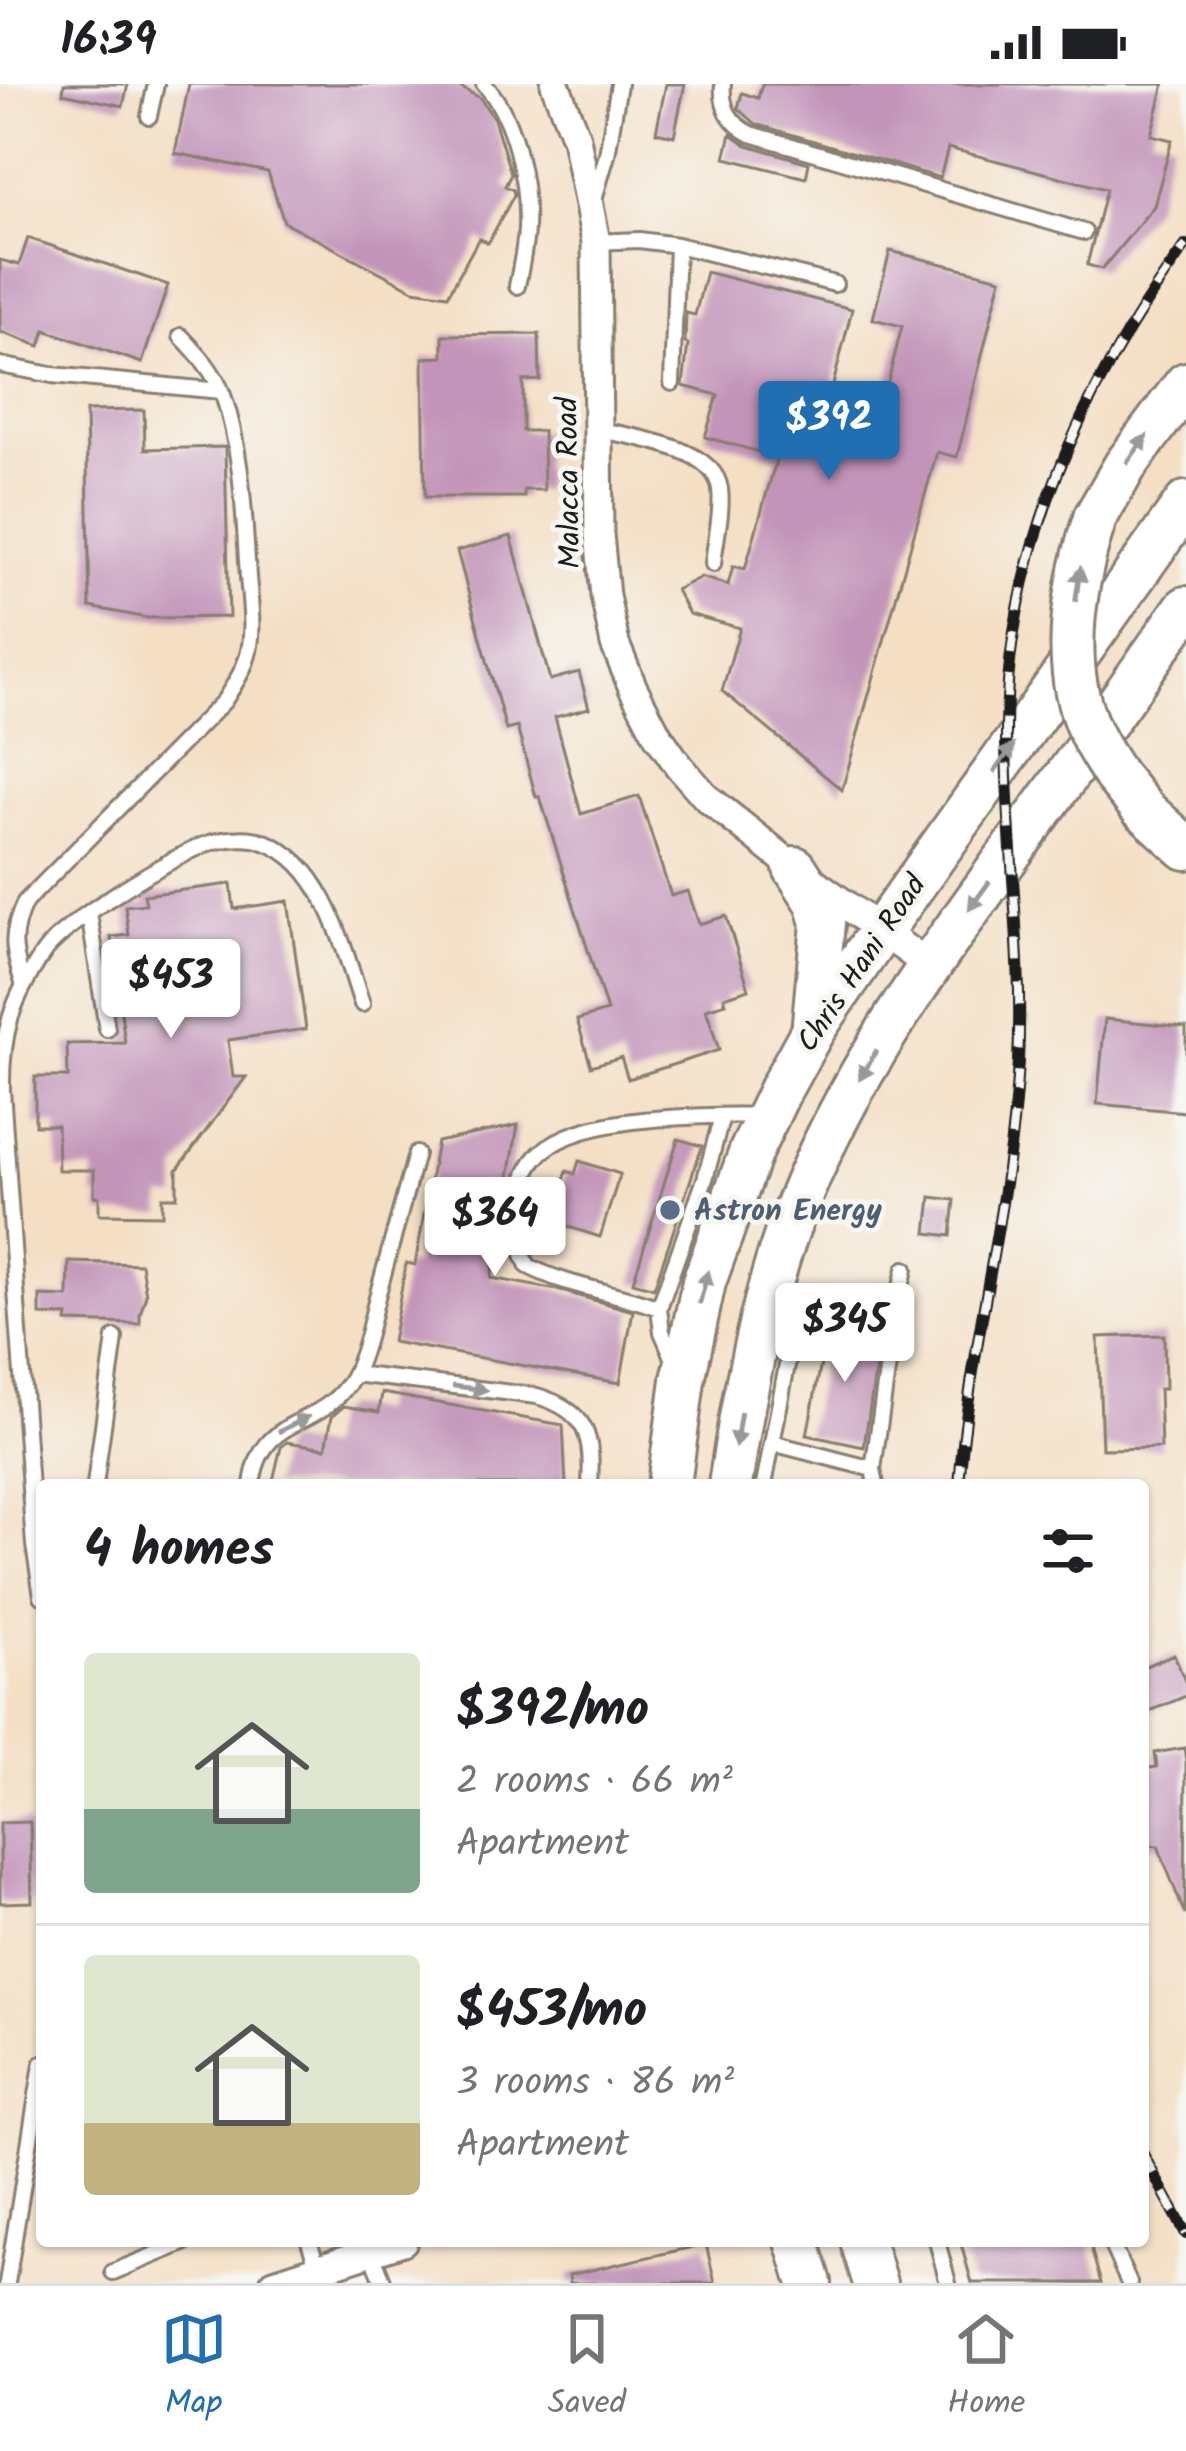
<!DOCTYPE html>
<html lang="en">
<head>
<meta charset="utf-8">
<style>
  body { margin:0; font-family:Kalam,sans-serif; background:#f2f2f2; color:#202124; height:100vh; display:flex; flex-direction:column; font-size:45px; white-space:nowrap }
  * { box-sizing:border-box; margin:0 }
  p { font-size:39px; color:#757577 }
  .icon { flex:none; width:66px; height:66px; fill:none; stroke:currentColor; stroke-width:2; stroke-linecap:round; stroke-linejoin:round }
  .map { position:relative; flex:1; overflow:hidden }
  .panel { position:absolute; left:36px; top:1395px; width:1113px; height:768px; display:flex; flex-direction:column; background:#fff; border-radius:12px; box-shadow:0 3px 9px #0004 }
  .panel>* { flex:none }
  .price { position:absolute; translate:-50% -102px; padding:0 27px; border-radius:12px; background:#fff; color:#222; font-size:39px; line-height:78px; filter:drop-shadow(0 3px 6px #0008) }
  .price::after { content:''; position:absolute; left:50%; top:72px; width:36px; height:27px; margin-left:-18px; background:inherit; clip-path:polygon(0 0,100% 0,50% 100%) }
  .price.on { background:#1f6fb2; color:#fff }
  ul { padding:0; list-style:none }
  li { display:flex; align-items:center; gap:36px; height:300px; padding:0 48px }
  li+li { border-top:3px solid #e0e0e0 }
  li span { display:grid; place-items:center; flex:none; width:336px; height:240px; border-radius:12px; color:#555 }
  li>.icon { margin-inline-start:auto }
  span .icon { width:144px; height:144px; fill:#fffc; stroke-width:1 }
  li b { font-size:51px }
  h2 { display:flex; justify-content:space-between; align-items:center; height:144px; padding:0 48px; font-size:51px }
  .status { display:flex; justify-content:space-between; align-items:center; height:84px; padding:0 60px; background:#fff; direction:ltr }
  .status svg { height:33px; fill:currentColor }
  .tabs { display:flex; justify-content:space-around; align-items:center; height:168px; border-top:3px solid #e0e0e0; background:#fff; font-size:33px; color:#757577 }
  .tabs a { display:grid; justify-items:center; gap:6px }
  .tabs .on { color:#1f6fb2 }
  .map>svg:first-child { display:block }
  .building { fill:#c294b9 }
  .lines { fill:none; stroke-linecap:round; stroke-linejoin:round }
  .lane-casing { stroke:#887e70; stroke-width:20 }
  .street-casing { stroke:#887e70; stroke-width:33 }
  .primary-casing { stroke:#887e70; stroke-width:48 }
  .lane { stroke:#fff; stroke-width:14 }
  .street { stroke:#fff; stroke-width:27 }
  .primary { stroke:#fff; stroke-width:42 }
  .rail-casing { stroke:#1c1c1c; stroke-width:12 }
  .rail { stroke:#f6f6f2; stroke-width:8; stroke-dasharray:22; stroke-linecap:butt }
  .primary-bridge-casing { stroke:#887e70; stroke-width:48; stroke-linecap:butt }
  .primary-bridge { stroke:#fff; stroke-width:42 }
  .oneway { fill:#999 }
  .service-dot { fill:#5c6f8a; stroke:#f6f6f2; stroke-width:4.5 }
  .labels { text-anchor:middle; stroke-width:10; stroke-linejoin:round; paint-order:stroke }
  .street-label { font-size:30px; fill:#1c1c1c; stroke:#f6f6f2 }
  .service-label { font-size:30px; font-weight:bold; fill:#4e5e75; stroke:#f6f6f2; text-anchor:start }
</style>
</head>
<body>
<div class="status"><b>16:39</b><svg viewBox="0 0 49 12"><path d="M0 12V9h3v3zM5 12V6h3v6zM10 12V3h3v9zM15 12V0h3v12zM26 1h20v11H26zM47 4h2v5h-2z"/></svg></div>
<div class="map">
<svg width="1186" height="2199" viewBox="0 0 1186 2199">
  <rect width="100%" height="100%" fill="#f6f6f2"/>
  <filter id="ink" filterUnits="userSpaceOnUse"><feTurbulence type="fractalNoise" baseFrequency=".00833" numOctaves="2"/><feDisplacementMap in="SourceGraphic" scale="24" xChannelSelector="R" yChannelSelector="G"/><feConvolveMatrix kernelMatrix="1 2 1 2 8 2 1 2 1" color-interpolation-filters="sRGB"/></filter>
  <filter id="wash" filterUnits="userSpaceOnUse"><feTurbulence type="fractalNoise" baseFrequency=".004" numOctaves="4" result="noise"/><feDisplacementMap in="SourceGraphic" scale="48" xChannelSelector="R" yChannelSelector="G"/><feGaussianBlur stdDeviation="2.7" result="paint"/><feColorMatrix in="noise" values="0 0 0 0 0 0 0 0 0 0 0 0 0 0 0 0 0 1.4 0 .05"/><feComposite in="paint" operator="in"/></filter>
  <g filter="url(#wash)">
    <rect width="100%" height="100%" fill="#f4dfc4"/>
    <g id="blocks">
      <path class="building" d="M64,0H128L123,22L63,9Z
        M189,0H454L480,14L494,35L511,90L505,102L513,106L514,111L488,159L479,154L448,211L414,206L284,138L268,88L175,69Z
        M666,0H685L674,52L656,48Z
        M762,0H1164L1151,51L1172,56L1154,122L1102,185L1087,181L1106,105L948,64L940,94L756,40L738,24L742,9L758,14Z
        M731,50L747,61L809,79L806,94L725,74Z
        M28,154L168,201L142,279L45,246L40,262L0,248V176L19,181Z
        M890,167L1001,194L957,373L937,368L842,706L722,607L740,544L689,530L676,506L701,493L728,501L733,482L745,485L777,373L705,353L718,311L683,302L688,260L685,259L686,229L695,231L706,188L852,225L833,301L884,314L902,242L873,235Z
        M539,250L540,296L523,297V347H543L544,406H524V413H425L423,274L443,273V251Z
        M144,326L145,365L225,363L229,533L147,534L90,523L86,327Z
        M511,452L550,596L579,588L589,624L555,633L581,730L639,712L671,812L688,807L699,840L726,832L749,905L724,913L726,919L706,925L719,966L628,995L621,973L591,982L577,936L607,927L540,713H536L517,643L506,646L457,467Z
        M231,800L234,825L288,817L306,945L228,956L233,993H246L177,1086V1113H162V1131L99,1130V1113L94,1112V1086H58L57,1041H35V993H68L67,960L125,959L111,853L129,851L125,822L146,820L144,811Z
        M1105,935L1186,943V1028L1097,1020Z
        M518,1041L491,1194L557,1206L633,1227L620,1299L392,1258L406,1179L415,1181L437,1058Z
        M678,1055L702,1062L654,1204L633,1198Z
        M579,1077L620,1090L600,1153L550,1137L567,1087L575,1090Z
        M931,1113L955,1116L951,1152L927,1149Z
        M69,1178L141,1180L146,1211L140,1230V1240L67,1238L68,1232L40,1231V1212L68,1213Z
        M829,1239L881,1249L864,1363L807,1351Z
        M1164,1251L1165,1305H1159L1161,1364L1102,1365L1098,1253Z
        M382,1309L563,1341L566,1401H272L281,1363L287,1358L326,1364L332,1332L344,1322L379,1328Z
        M1174,1570L1186,1600V1612L1143,1630V1583Z
        M1184,1664L1186,1677L1185,1831L1158,1762L1143,1760V1685L1157,1683L1155,1669Z
        M30,1738L32,1818L0,1819V1739Z
        M960,2157H1089L1101,2199H972Z
        M706,2160L715,2199H570L569,2191Z"/>
    </g>
  </g>
  <g filter="url(#ink)">
    <use href="#blocks" fill-opacity="0" stroke="#887e70" stroke-width="3"/>
    <g class="lines">
      <g class="lane-casing">
        <path id="lane" d="M484,0C515,33 528,100 526,145C525,164 521,183 517,202
          M723,0C721,24 730,39 751,50L1084,148
          M149,32L156,0
          M595,112L607,71L619,0
          M596,158L639,156L677,161L835,200
          M0,281L52,291L221,307
          M672,299L677,161
          M600,346C633,353 714,363 720,405C723,428 715,457 713,480
          M89,829L107,945
          M24,902C13,868 9,851 25,818L224,617C234,601 245,585 249,567C254,544 250,517 248,493C244,434 243,368 223,311C214,287 198,270 181,252
          M659,1224C617,1208 568,1203 528,1182C518,1163 517,1139 520,1118C521,1103 526,1086 536,1074C573,1028 707,1033 763,1031
          M675,1278L662,1248L659,1224L705,1095L722,1032
          M354,1290L537,1312C588,1327 593,1353 590,1401
          M772,1359L873,1385
          M95,1401L115,1254
          M252,1401C261,1326 322,1349 353,1292C365,1268 371,1238 377,1213C390,1165 403,1118 416,1070
          M764,1401L798,1224L810,1215L818,1214L896,1225
          M876,1401L873,1385L896,1225L905,1185
          M42,1512L34,1461L2,1006C1,949 12,915 44,868C67,837 175,769 213,758C229,754 251,752 267,759C326,782 344,867 362,920
          M309,2157L318,2184
          M937,2157L948,2199
          M1110,2157L1129,2199
          M371,2167L384,2199
          M113,2188L189,2157
          M7,2199L42,1980"/>
      </g>
      <g class="street-casing">
        <path id="street" d="M555,0L576,54L596,158L599,450L605,512L615,560L633,604L658,652L679,682L707,714L795,784L928,881
          M274,2199L403,2157"/>
      </g>
      <g class="primary-casing">
        <path id="primary" d="M1095,434L1125,382L1186,300
          M1115,691L1142,724L1186,764
          M795,784L817,818L823,839L814,938
          M669,1401L683,1296L704,1198L751,1067L781,1004L813,946L881,847L1186,419
          M730,1401C742,1323 756,1245 780,1169C826,1022 926,885 1016,761C1074,683 1130,603 1186,524
          M797,2157L810,2199
          M862,2157L875,2199"/>
      </g>
      <use href="#lane" class="lane"/>
      <use href="#street" class="street"/>
      <use href="#primary" class="primary"/>
      <g class="rail-casing">
        <path id="rail" d="M959,1401C970,1258 1011,1120 1018,977C1024,868 1006,758 1006,649C1006,471 1082,302 1186,161
          M1143,2070L1186,2150"/>
      </g>
      <use href="#rail" class="rail"/>
      <g class="primary-bridge-casing">
        <path id="primary-bridge" d="M1095,434C1074,500 1059,584 1091,650C1097,664 1107,678 1115,691"/>
      </g>
      <use href="#primary-bridge" class="primary-bridge"/>
    </g>
    <defs><path id="oneway-solid" d="M-6-.8H1V-3.2L6.5 0L1 3.2V.8H-6Z" transform="scale(3)"/></defs>
    <g class="oneway">
      <use href="#oneway-solid" transform="translate(1137 365) rotate(-54)"/>
      <use href="#oneway-solid" transform="translate(1078 500) rotate(-82)"/>
      <use href="#oneway-solid" transform="translate(1004 674) rotate(-54)"/>
      <use href="#oneway-solid" transform="translate(979 812) rotate(126)"/>
      <use href="#oneway-solid" transform="translate(868 981) rotate(120)"/>
      <use href="#oneway-solid" transform="translate(704 1203) rotate(-75)"/>
      <use href="#oneway-solid" transform="translate(470 1304) rotate(7)"/>
      <use href="#oneway-solid" transform="translate(294 1340) rotate(-27)"/>
      <use href="#oneway-solid" transform="translate(738 1346) rotate(99)"/>
    </g>
  </g>
  <circle class="service-dot" cx="670" cy="1126" r="12"/>
  <g class="labels">
    <g class="street-label">
      <text transform="translate(568 399) rotate(-91)" y="10">Malacca Road</text>
      <text transform="translate(861 879) rotate(-56)" y="10">Chris Hani Road</text>
    </g>
    <g class="service-label">
      <text x="694" y="1136">Astron Energy</text>
    </g>
  </g>
</svg>
<b class="price on" style="left:829px;top:399px">$392</b>
<b class="price" style="left:171px;top:957px">$453</b>
<b class="price" style="left:495px;top:1195px">$364</b>
<b class="price" style="left:845px;top:1301px">$345</b>
<section class="panel">
<h2>4 homes<svg class="icon" aria-label="filters" viewBox="0 0 24 24"><path d="M4 7h16M4 17h16"/><circle cx="9" cy="7" r="2"/><circle cx="15" cy="17" r="2"/></svg></h2>
<ul>
<li><span style="background:linear-gradient(#dfe7d0 65%,#7fa58c 0)"><svg class="icon" aria-label="home" viewBox="0 0 24 24"><path d="M3 11l9-7 9 7M6 9v11h12V9"/></svg></span><div><b>$392/mo</b><p>2 rooms · 66 m²</p><p>Apartment</p></div></li>
<li><span style="background:linear-gradient(#dfe7d0 70%,#c2b280 0)"><svg class="icon" aria-label="home" viewBox="0 0 24 24"><path d="M3 11l9-7 9 7M6 9v11h12V9"/></svg></span><div><b>$453/mo</b><p>3 rooms · 86 m²</p><p>Apartment</p></div></li>
</ul>
</section>
</div>
<nav class="tabs">
<a class="on"><svg class="icon" aria-label="map" viewBox="0 0 24 24"><path d="M3 6l6-2 6 2 6-2v14l-6 2-6-2-6 2zM9 4v14M15 6v14"/></svg>Map</a>
<a><svg class="icon" aria-label="saved" viewBox="0 0 24 24"><path d="M7 4h10v16l-5-4-5 4z"/></svg>Saved</a>
<a><svg class="icon" aria-label="home" viewBox="0 0 24 24"><path d="M3 11l9-7 9 7M6 9v11h12V9"/></svg>Home</a>
</nav>
</body>
</html>
